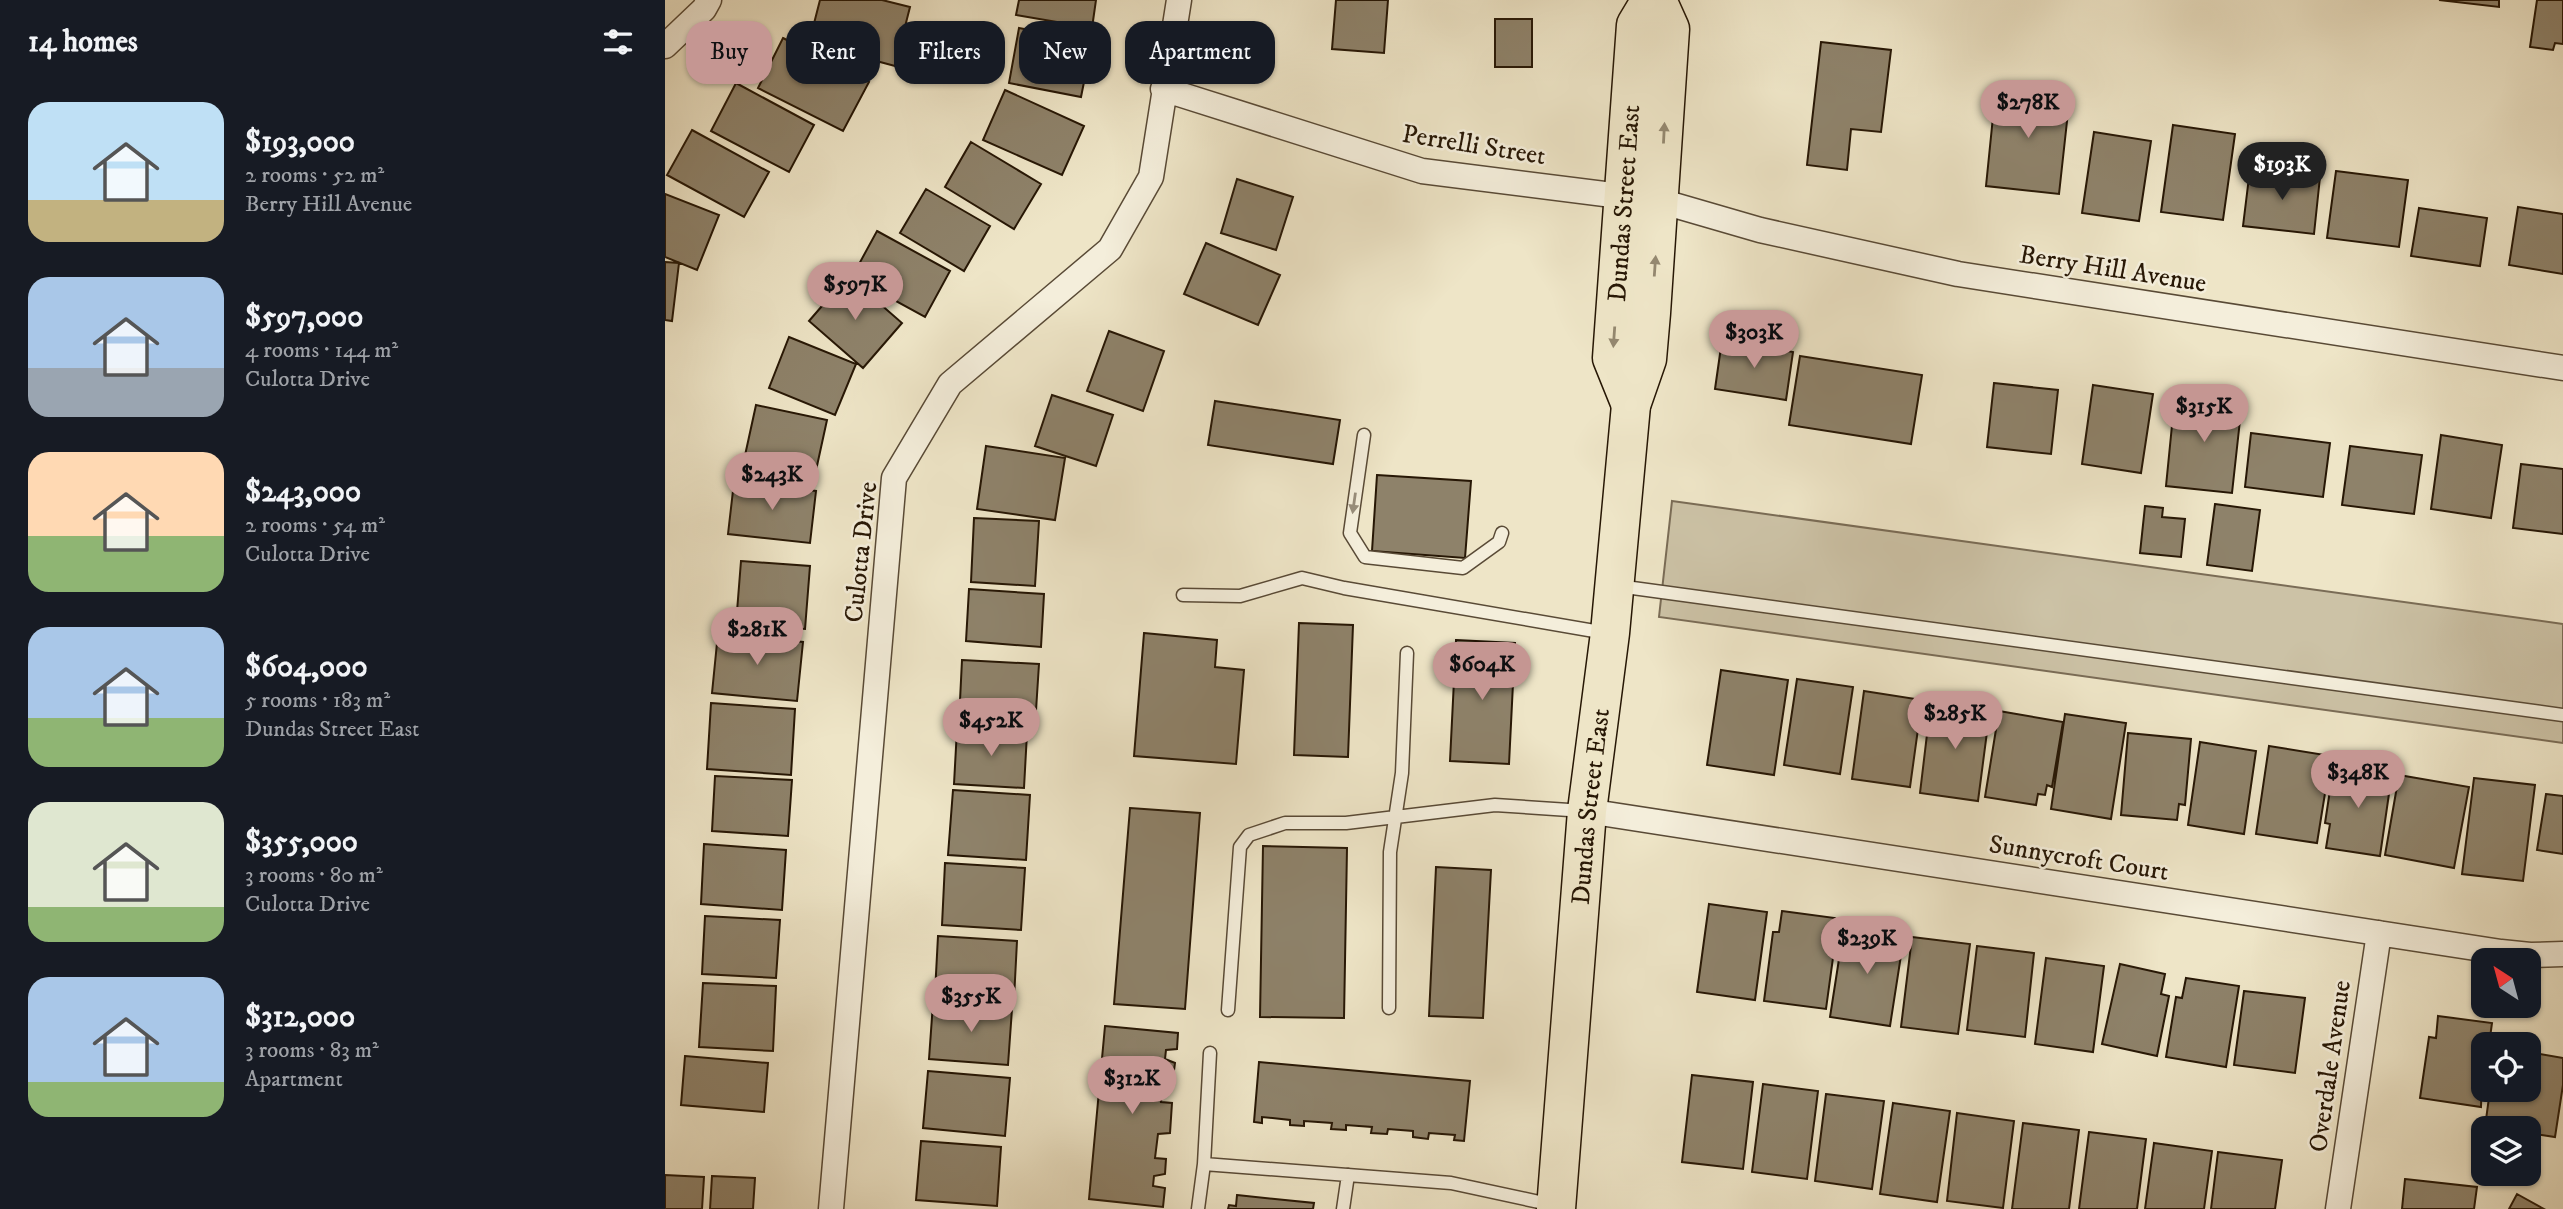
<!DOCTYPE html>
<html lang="en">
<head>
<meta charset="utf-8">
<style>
  body { margin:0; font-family:"IM FELL DW Pica",serif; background:#20242c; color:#f1f3f6; height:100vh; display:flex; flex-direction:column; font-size:26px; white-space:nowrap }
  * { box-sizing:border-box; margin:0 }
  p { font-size:23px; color:#9ea1a6 }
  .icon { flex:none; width:38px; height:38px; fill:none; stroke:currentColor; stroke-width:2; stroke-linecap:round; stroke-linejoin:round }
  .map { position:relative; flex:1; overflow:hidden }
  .details { display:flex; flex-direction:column; background:#171b24; width:665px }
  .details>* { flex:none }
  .top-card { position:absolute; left:21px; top:21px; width:665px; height:63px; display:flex; gap:14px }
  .needle { width:46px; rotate:324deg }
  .controls { position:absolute; left:1806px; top:948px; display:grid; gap:14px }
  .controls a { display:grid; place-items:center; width:70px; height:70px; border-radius:14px; background:#171b24; box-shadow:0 2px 5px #0004; font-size:35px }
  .price { position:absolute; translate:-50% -60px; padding:0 16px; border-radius:24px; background:#c59692; color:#111; font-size:23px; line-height:46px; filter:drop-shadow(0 2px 4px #0008) }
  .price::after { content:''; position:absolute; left:50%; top:42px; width:21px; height:16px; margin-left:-10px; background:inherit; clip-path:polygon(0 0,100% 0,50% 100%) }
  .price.current { background:#222; color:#fff }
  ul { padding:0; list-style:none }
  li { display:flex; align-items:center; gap:21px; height:175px; padding:0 28px }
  li span { display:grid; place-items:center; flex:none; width:196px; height:140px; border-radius:21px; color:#555 }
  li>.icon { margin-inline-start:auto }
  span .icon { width:84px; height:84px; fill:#fffc; stroke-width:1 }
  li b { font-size:30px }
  h2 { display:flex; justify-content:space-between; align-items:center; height:84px; padding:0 28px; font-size:30px }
  .chip { padding:0 24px; border-radius:21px; background:#171b24; box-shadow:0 2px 5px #0004; font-size:24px; line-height:63px }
  .chip.current { background:#c59692; color:#111 }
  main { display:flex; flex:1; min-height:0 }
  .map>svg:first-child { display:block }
  .green { fill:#ccc2a6; stroke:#7a6c56; stroke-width:2 }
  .building { fill:#8e826a; stroke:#271705; stroke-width:2 }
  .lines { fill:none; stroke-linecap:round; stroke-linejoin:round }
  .service-casing { stroke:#594a36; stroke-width:15 }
  .minor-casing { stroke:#594a36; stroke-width:27 }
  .primary-casing { stroke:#271705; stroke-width:41 }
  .service { stroke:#f4eedb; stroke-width:12 }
  .minor { stroke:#f4eedb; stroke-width:24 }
  .primary { stroke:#eee5c7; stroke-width:38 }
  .oneway { fill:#948870 }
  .oneway2 { fill:#988d7b }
  .labels { text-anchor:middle; stroke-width:5; stroke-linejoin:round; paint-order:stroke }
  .street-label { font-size:26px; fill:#271705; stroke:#f4eedb }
</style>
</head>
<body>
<main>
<section class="details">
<h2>14 homes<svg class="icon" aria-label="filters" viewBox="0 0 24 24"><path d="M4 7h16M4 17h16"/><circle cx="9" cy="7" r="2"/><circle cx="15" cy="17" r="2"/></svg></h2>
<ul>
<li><span style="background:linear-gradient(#bfe0f5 70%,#c2b280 0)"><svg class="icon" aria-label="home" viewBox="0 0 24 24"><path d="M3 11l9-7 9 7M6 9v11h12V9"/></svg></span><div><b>$193,000</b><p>2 rooms · 52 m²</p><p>Berry Hill Avenue</p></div></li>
<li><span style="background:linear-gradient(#a9c7e8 65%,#9aa5b1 0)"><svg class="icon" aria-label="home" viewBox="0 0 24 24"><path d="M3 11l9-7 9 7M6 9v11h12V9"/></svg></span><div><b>$597,000</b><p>4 rooms · 144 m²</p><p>Culotta Drive</p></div></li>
<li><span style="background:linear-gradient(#ffd9b3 60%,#8fb573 0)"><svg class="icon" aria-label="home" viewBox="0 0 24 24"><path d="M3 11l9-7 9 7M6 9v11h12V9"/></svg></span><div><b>$243,000</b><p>2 rooms · 54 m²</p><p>Culotta Drive</p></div></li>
<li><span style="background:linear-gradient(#a9c7e8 65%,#8fb573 0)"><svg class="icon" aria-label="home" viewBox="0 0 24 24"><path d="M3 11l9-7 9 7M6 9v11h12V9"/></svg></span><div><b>$604,000</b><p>5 rooms · 183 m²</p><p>Dundas Street East</p></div></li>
<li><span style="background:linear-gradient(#dfe7d0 75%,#8fb573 0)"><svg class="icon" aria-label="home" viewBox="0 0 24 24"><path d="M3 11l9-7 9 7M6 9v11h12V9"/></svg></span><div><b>$355,000</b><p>3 rooms · 80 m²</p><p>Culotta Drive</p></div></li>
<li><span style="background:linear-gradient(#a9c7e8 75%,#8fb573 0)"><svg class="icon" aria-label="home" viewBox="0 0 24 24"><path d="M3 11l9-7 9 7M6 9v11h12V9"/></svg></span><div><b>$312,000</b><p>3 rooms · 83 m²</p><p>Apartment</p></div></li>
</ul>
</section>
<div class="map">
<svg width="1898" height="1209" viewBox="0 0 1898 1209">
  <rect width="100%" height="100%" fill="#eee5c7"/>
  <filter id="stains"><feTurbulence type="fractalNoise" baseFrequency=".00286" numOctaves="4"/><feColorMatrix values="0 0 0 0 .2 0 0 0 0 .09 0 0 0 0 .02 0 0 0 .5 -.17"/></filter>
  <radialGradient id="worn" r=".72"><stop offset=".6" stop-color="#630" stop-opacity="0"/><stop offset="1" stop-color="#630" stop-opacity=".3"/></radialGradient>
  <path class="green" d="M1007,501L1898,624V743L994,617Z"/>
  <path class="building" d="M155,0H217L245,7L230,66L144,43Z
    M354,0H431L427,28L351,15Z
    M671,0H723L719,53L667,49Z
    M1774,0H1834V7Z
    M1872,0H1898V44L1890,43L1888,50L1865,47Z
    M830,19H867V67H830Z
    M354,28L427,42L416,97L344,83Z
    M118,38L204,82L178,131L93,88Z
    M1156,42L1226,50L1216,132L1186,129L1182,170L1142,165Z
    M71,83L149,125L124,172L46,131Z
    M1331,87L1405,94L1394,194L1321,186Z
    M340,90L419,126L397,175L318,140Z
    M1508,125L1570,134L1558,220L1496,212Z
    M27,130L104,172L79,217L2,175Z
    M1429,132L1486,141L1474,221L1417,213Z
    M306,142L376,184L349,229L280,187Z
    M1585,169L1655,177L1649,234L1578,226Z
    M1671,171L1743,180L1734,247L1662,238Z
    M572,179L628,197L611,250L556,233Z
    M261,189L325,226L299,271L235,233Z
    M0,194L54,215L32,270L0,257Z
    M1853,207L1898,214V274L1844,265Z
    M1754,208L1822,218L1815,266L1746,256Z
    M212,231L285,271L260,317L187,277Z
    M541,243L615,275L593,325L519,294Z
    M0,262L14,263L7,321L0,320Z
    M183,276L237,323L198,368L144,321Z
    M444,331L499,351L478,411L422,391Z
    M124,337L191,364L170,415L104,388Z
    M1057,340L1128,352L1121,400L1050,389Z
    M1135,356L1257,375L1246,444L1124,425Z
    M1329,383L1393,390L1386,454L1322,447Z
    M1428,385L1488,394L1476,473L1417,464Z
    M387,395L448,415L431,466L370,446Z
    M1510,395L1577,402L1567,493L1501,486Z
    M550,401L675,420L668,464L543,445Z
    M91,405L162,420L150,475L79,460Z
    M1586,433L1665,443L1658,497L1580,487Z
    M1776,435L1837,445L1826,518L1766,509Z
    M321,446L400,458L390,520L312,509Z
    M1685,446L1757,455L1749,514L1677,505Z
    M1856,464L1898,469V534L1848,528Z
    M712,475L806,481L800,558L707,551Z
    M69,482L151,491L145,543L63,534Z
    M1550,504L1595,510L1587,571L1542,565Z
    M1480,506L1498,508L1497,517L1520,519L1516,557L1475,553Z
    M309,518L374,521L370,586L306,582Z
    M76,561L145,566L140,629L71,624Z
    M304,589L379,594L376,647L301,641Z
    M634,623L688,625L683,757L629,755Z
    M53,633L138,642L132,701L47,693Z
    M479,633L552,640L550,667L579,670L571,764L469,756Z
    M791,640L850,643L844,764L785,761Z
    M297,660L374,664L370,726L294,721Z
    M1056,670L1123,680L1109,775L1042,765Z
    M1132,679L1188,687L1175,774L1119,765Z
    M1199,691L1257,700L1245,787L1187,779Z
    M1266,701L1325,709L1313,801L1255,793Z
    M46,703L130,709L126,775L42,769Z
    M1334,711L1398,722L1387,787L1382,785L1380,795L1373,794L1371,805L1320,797Z
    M1400,714L1461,723L1446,819L1386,809Z
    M292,729L362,733L359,788L289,784Z
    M1463,733L1526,739L1520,805L1514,804L1512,820L1456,815Z
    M1535,742L1591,751L1579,834L1523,825Z
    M1604,746L1666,756L1652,843L1591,834Z
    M1669,764L1727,773L1715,856L1661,848L1665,824L1660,823Z
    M1734,775L1804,787L1789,868L1720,855Z
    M50,776L127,780L123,836L47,831Z
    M1809,778L1870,785L1858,881L1797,874Z
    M288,790L365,795L361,860L283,855Z
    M1881,794L1898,796V854L1872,850Z
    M465,808L535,813L520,1009L449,1004Z
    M39,844L121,850L117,910L36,904Z
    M598,846L682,848L679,1018L595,1017Z
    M280,863L360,868L356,930L277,925Z
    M771,867L826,870L818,1018L764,1016Z
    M1044,904L1102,912L1090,1000L1032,992Z
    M1117,911L1170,918L1167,935L1171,936L1161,1009L1099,1001L1108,932H1114Z
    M40,916L115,920L111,978L37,974Z
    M1179,927L1239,936L1225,1026L1165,1017Z
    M273,936L352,941L349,999L270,993Z
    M1247,937L1305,944L1293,1034L1236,1027Z
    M1312,946L1369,953L1360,1037L1302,1030Z
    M1381,958L1439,966L1428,1052L1370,1044Z
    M1455,964L1500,974L1496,994L1504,996L1492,1056L1437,1044Z
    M1521,978L1574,986L1561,1067L1501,1057L1511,997L1517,998Z
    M38,983L111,986L108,1051L34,1047Z
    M1579,991L1640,998L1630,1073L1569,1065Z
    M268,1003L347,1009L343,1065L264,1059Z
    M1773,1016L1827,1023L1824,1045H1818L1816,1107L1755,1098L1764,1037L1771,1038Z
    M440,1026L513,1033L512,1049L501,1050L500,1059L510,1063L508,1078L499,1077L496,1102L507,1103L505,1133L493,1134L490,1158L501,1159L500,1174L489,1176L488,1186L500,1188L498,1207L424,1199Z
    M1864,1052L1898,1058V1085L1890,1137L1864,1133V1129L1820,1127L1825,1090H1864Z
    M20,1056L103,1063L99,1112L16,1105Z
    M594,1062L805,1081L799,1141L789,1140L790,1135L764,1133L763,1139L748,1137V1131L723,1129L722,1134L706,1133L707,1127L681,1125V1130L666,1129L667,1123L639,1121V1126L625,1125V1120L597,1117V1123L589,1122Z
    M263,1071L345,1078L340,1136L258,1128Z
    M1027,1075L1088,1082L1078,1169L1017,1162Z
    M1098,1084L1153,1091L1142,1179L1087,1172Z
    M1161,1094L1219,1101L1207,1189L1150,1181Z
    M1228,1103L1285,1111L1272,1202L1215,1194Z
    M1292,1113L1349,1121L1338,1208L1282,1201Z
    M1358,1123L1414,1130L1404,1209H1347Z
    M1424,1132L1481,1139L1472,1209H1414Z
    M256,1141L336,1147L332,1206L251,1200Z
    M1489,1143L1547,1151L1539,1209H1480Z
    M1553,1152L1617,1160L1610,1209H1546Z
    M0,1175L39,1177L37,1209H0Z
    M47,1176L90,1178L88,1209H45Z
    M1740,1179L1812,1187L1809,1209H1737Z
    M1852,1194L1879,1209H1844Z
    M572,1195L649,1203L648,1209H563L564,1205L571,1206Z"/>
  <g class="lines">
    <g class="service-casing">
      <path id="service" d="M699,435L685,533L700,557L798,568L834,542L837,533
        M953,586L1898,715
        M518,595L575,596L637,578L679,588L941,633
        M724,1008L725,852L737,773L742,653
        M563,1010L575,847L584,835L620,823H681L830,805L919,811
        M539,1164L545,1053
        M533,1209L539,1164L786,1183L888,1205
        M678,1209L683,1175"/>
    </g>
    <g class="minor-casing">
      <path id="minor" d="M0,46L39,9L44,0
        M498,89L757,171L995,201L1095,230L1293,274L1898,368
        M922,811L1836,952L1865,955L1898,954
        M166,1209L229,478L285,384L445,249L486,177L514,0
        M1673,1209L1714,933"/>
    </g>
    <g class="primary-casing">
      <g id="primary">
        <path id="s1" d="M966,405L947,358L971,25L986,0"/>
        <path id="s2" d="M891,1209L922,811L945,633L966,405L982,359L986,313L1005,29L992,0"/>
      </g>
    </g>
    <use href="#service" class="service"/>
    <use href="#minor" class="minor"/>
    <use href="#primary" class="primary"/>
  </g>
  <defs><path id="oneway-solid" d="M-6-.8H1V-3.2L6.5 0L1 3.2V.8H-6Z" transform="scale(1.75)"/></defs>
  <g class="oneway">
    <use href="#oneway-solid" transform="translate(999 133) rotate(-87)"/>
    <use href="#oneway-solid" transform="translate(990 266) rotate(-86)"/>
    <use href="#oneway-solid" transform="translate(949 337) rotate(94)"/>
  </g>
  <use class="oneway2" href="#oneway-solid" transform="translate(689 503) rotate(98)"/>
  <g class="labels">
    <g class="street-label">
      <text transform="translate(809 144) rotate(9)" y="9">Perrelli Street</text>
      <text dy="9" stroke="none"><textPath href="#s1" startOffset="206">Dundas Street East</textPath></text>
      <text transform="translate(1448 268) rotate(9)" y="9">Berry Hill Avenue</text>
      <text transform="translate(195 552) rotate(-84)" y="9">Culotta Drive</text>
      <text dy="9" stroke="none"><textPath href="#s2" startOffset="404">Dundas Street East</textPath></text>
      <text transform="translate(1414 857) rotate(9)" y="9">Sunnycroft Court</text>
      <text transform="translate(1664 1066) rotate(-82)" y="9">Overdale Avenue</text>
    </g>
  </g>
  <rect width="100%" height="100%" filter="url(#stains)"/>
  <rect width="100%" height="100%" fill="url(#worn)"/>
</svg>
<div class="controls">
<a><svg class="needle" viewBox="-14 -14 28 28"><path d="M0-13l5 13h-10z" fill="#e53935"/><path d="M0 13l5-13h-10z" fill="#9ea1a6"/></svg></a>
<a><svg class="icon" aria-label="locate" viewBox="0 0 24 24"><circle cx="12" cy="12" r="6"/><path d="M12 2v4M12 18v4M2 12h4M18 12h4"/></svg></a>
<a><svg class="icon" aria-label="layers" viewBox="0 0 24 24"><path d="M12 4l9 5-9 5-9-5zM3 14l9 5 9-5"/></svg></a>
</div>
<b class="price" style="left:1363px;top:140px">$278K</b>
<b class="price current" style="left:1617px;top:202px">$193K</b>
<b class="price" style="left:190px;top:322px">$597K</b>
<b class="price" style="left:1089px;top:370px">$303K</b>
<b class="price" style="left:1539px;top:444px">$315K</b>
<b class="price" style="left:107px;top:512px">$243K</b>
<b class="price" style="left:92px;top:667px">$281K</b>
<b class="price" style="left:817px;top:702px">$604K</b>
<b class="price" style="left:1290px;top:751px">$285K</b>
<b class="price" style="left:326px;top:758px">$452K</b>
<b class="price" style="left:1693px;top:810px">$348K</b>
<b class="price" style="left:1202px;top:976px">$239K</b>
<b class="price" style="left:306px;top:1034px">$355K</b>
<b class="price" style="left:467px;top:1116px">$312K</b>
<div class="top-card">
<a class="chip current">Buy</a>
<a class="chip">Rent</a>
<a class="chip">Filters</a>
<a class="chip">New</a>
<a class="chip">Apartment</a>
</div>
</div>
</main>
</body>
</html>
